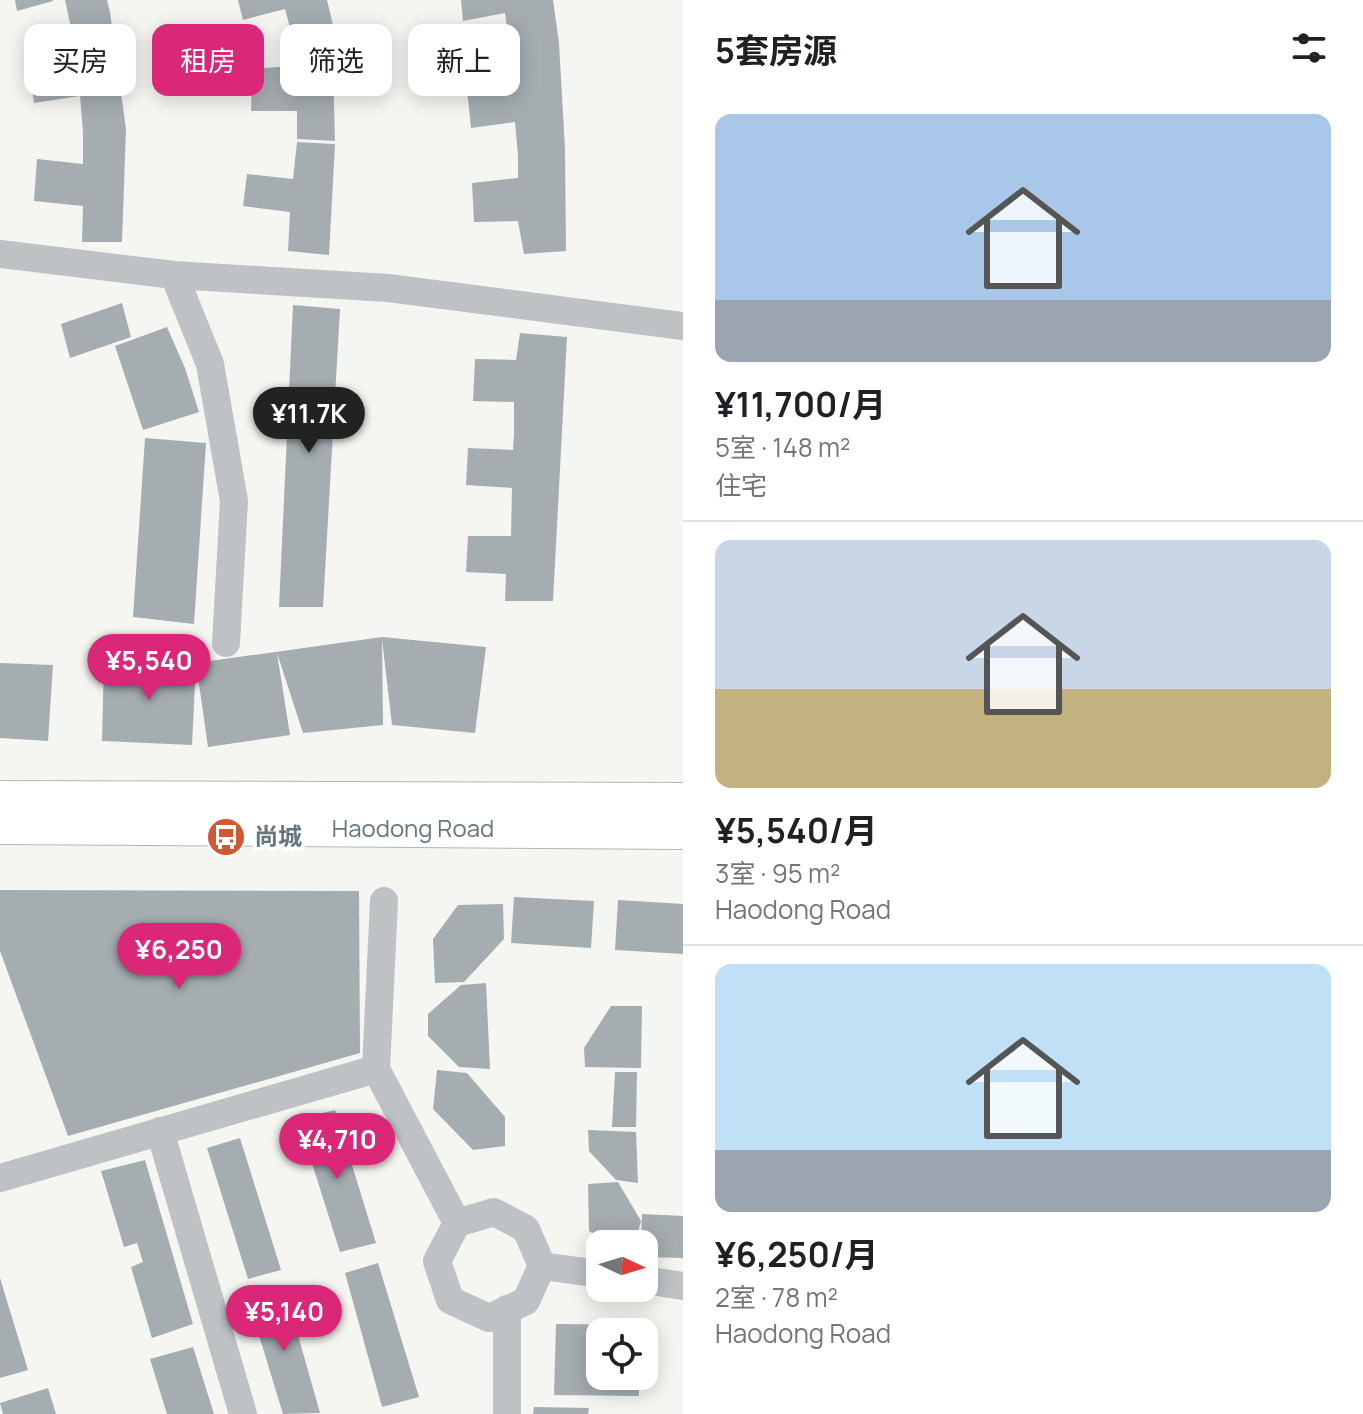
<!DOCTYPE html>
<html lang="zh">
<head>
<meta charset="utf-8">
<style>
  body { margin:0; font-family:Manrope,"Noto Sans SC",sans-serif; background:#f2f2f2; color:#202124; height:100vh; display:flex; flex-direction:column; font-size:30px; white-space:nowrap }
  * { box-sizing:border-box; margin:0 }
  p { font-size:26px; color:#757577 }
  .icon { flex:none; width:44px; height:44px; fill:none; stroke:currentColor; stroke-width:2; stroke-linecap:round; stroke-linejoin:round }
  .map { position:relative; flex:1; overflow:hidden }
  .drawer { display:flex; flex-direction:column; background:#fff; width:680px }
  .drawer>* { flex:none }
  .top-card { position:absolute; left:24px; top:24px; width:538px; height:72px; display:flex; gap:16px }
  .needle { width:52px; rotate:94deg }
  .buttons { position:absolute; left:586px; top:1230px; display:grid; gap:16px }
  .buttons a { display:grid; place-items:center; width:72px; height:72px; border-radius:16px; background:#fff; box-shadow:0 4px 20px #0003; font-size:40px }
  .price { position:absolute; translate:-50% -68px; padding:0 18px; border-radius:28px; background:#db2777; color:#fff; font-size:26px; line-height:52px; filter:drop-shadow(0 2px 4px #0008) }
  .price::after { content:''; position:absolute; left:50%; top:48px; width:24px; height:18px; margin-left:-12px; background:inherit; clip-path:polygon(0 0,100% 0,50% 100%) }
  .price.selected { background:#222; color:#fff }
  ul { padding:0; list-style:none }
  li { display:grid; align-content:center; gap:16px; height:424px; padding:0 32px }
  li+li { border-top:2px solid #e0e0e0 }
  li span { display:grid; place-items:center; height:248px; border-radius:16px; color:#555 }
  li>.icon { margin-inline-start:auto }
  span .icon { width:144px; height:144px; fill:#fffc; stroke-width:1 }
  li b { font-size:34px }
  h2 { display:flex; justify-content:space-between; align-items:center; height:96px; padding:0 32px; font-size:34px }
  .pill { padding:0 28px; border-radius:16px; background:#fff; box-shadow:0 4px 20px #0003; font-size:28px; line-height:72px }
  .pill.selected { background:#db2777; color:#fff }
  main { display:flex; flex:1; min-height:0 }
  .map>svg:first-child { display:block }
  .building { fill:#a5adb1 }
  .lines { fill:none; stroke-linecap:round; stroke-linejoin:round }
  .major-casing { stroke:#b2b6b9; stroke-width:38 }
  .minor { stroke:#bec2c5; stroke-width:28 }
  .major { stroke:#fff; stroke-width:36 }
  .labels { text-anchor:middle; stroke-width:8; stroke-linejoin:round; paint-order:stroke }
  .street-label { font-size:24px; fill:#67757f; stroke:#fff }
  .poi-label { font-size:24px; font-weight:bold; fill:#67757f; stroke:#fff; text-anchor:start }
</style>
</head>
<body>
<main>
<div class="map">
<svg width="683" height="1414" viewBox="0 0 683 1414">
  <rect width="100%" height="100%" fill="#f5f5f1"/>
  <path class="building" d="M15,0H53V1L17,11Z
    M65,0H107L110,12L126,129L122,242H82L83,206L34,201L37,159L83,164V132L80,96L34,103L29,65L76,51Z
    M238,0H327L333,25L292,35L285,9L243,20Z
    M461,0H553L559,43L565,149L566,251L524,254L518,221L474,222L472,183L518,178V155L515,122L471,128L467,89L509,83L510,53L505,13L463,21Z
    M332,34L335,141L297,139V111H251L252,69L291,66L293,37Z
    M297,142L335,144L329,255L288,251L290,212L243,206L247,174L293,179Z
    M122,303L131,337L70,358L61,324Z
    M293,305L340,309L323,607H279Z
    M167,327L185,368L199,412L143,430L115,346Z
    M520,333L567,337L553,601H505L506,574L466,572L468,536H511L512,488L466,485L468,448L513,450L514,433V402L473,401L475,359L516,360Z
    M145,438L206,443L194,624L133,617Z
    M382,637L486,647L475,733L392,725L382,639L383,725L303,733L277,653L290,735L208,747L196,663Z
    M104,659L196,663L192,745L102,741Z
    M0,663L53,665L48,741L0,738Z
    M0,890L359,891L360,1053L68,1136L0,951Z
    M514,897L594,901L591,948L511,943Z
    M618,900L683,904V954L615,950Z
    M503,904L504,939L464,982L435,983L433,939L458,905Z
    M486,983L490,1069L459,1067L428,1036V1014L461,985Z
    M611,1006H642L641,1068L585,1067L584,1048Z
    M437,1070L467,1073L505,1117V1146L473,1150L433,1109Z
    M615,1072H637L636,1127H612Z
    M335,1110L376,1243L340,1252L298,1119Z
    M588,1130L636,1132L638,1183L616,1180L589,1151Z
    M240,1138L281,1270L248,1279L207,1148Z
    M145,1160L193,1324L152,1338L131,1267L143,1262L137,1243L124,1247L101,1171Z
    M618,1182L641,1221L635,1244H609L589,1231L588,1184Z
    M642,1214L683,1216V1258L644,1257V1244H641Z
    M378,1263L419,1397L382,1407L345,1273Z
    M0,1278L28,1370L0,1378Z
    M285,1289L320,1413L283,1414L248,1299Z
    M556,1324L639,1325V1332H600V1376H639V1396L554,1395Z
    M193,1347L214,1414H167L150,1359Z
    M48,1388L56,1414H3L0,1403Z
    M534,1407L589,1408L588,1414H533Z"/>
  <g class="lines">
    <g class="major-casing">
      <path id="major" d="M0,799L683,801
        M0,826L683,831"/>
    </g>
    <path class="minor" d="M0,254L174,275L210,364L234,501L226,643
      M174,275L388,288L683,326
      M376,1069L457,1223
      M160,1131L243,1414
      M0,1178L376,1069L384,901
      M494,1212L526,1229L542,1266L526,1301L489,1318L450,1300L437,1261L457,1223Z
      M542,1266L600,1274
      M644,1280L683,1286
      M507,1414V1309"/>
    <use href="#major" class="major"/>
  </g>
  <defs>
    <g id="bus-disc" transform="scale(2)"><circle r="9.5" fill="#d15735" stroke="#fff"/><path d="M-5-6H5V4H4V6H2V4H-2V6H-4V4H-5ZM-3.5-4V0h7V-4ZM-3.5 1.2v1.5H-2V1.2ZM2 1.2v1.5H3.5V1.2Z" fill="#fff"/></g>
  </defs>
  <g fill-rule="evenodd">
    <use href="#bus-disc" x="226" y="837"/>
  </g>
  <g class="labels">
    <g class="street-label">
      <text x="413" y="837">Haodong Road</text>
    </g>
    <g class="poi-label">
      <text x="254" y="845">尚城</text>
    </g>
  </g>
</svg>
<div class="buttons">
<a><svg class="needle" viewBox="-14 -14 28 28"><path d="M0-13l5 13h-10z" fill="#e53935"/><path d="M0 13l5-13h-10z" fill="#757577"/></svg></a>
<a><svg class="icon" aria-label="locate" viewBox="0 0 24 24"><circle cx="12" cy="12" r="6"/><path d="M12 2v4M12 18v4M2 12h4M18 12h4"/></svg></a>
</div>
<b class="price selected" style="left:309px;top:455px">¥11.7K</b>
<b class="price" style="left:149px;top:702px">¥5,540</b>
<b class="price" style="left:179px;top:991px">¥6,250</b>
<b class="price" style="left:337px;top:1181px">¥4,710</b>
<b class="price" style="left:284px;top:1353px">¥5,140</b>
<div class="top-card">
<a class="pill">买房</a>
<a class="pill selected">租房</a>
<a class="pill">筛选</a>
<a class="pill">新上</a>
</div>
</div>
<section class="drawer">
<h2>5套房源<svg class="icon" aria-label="filters" viewBox="0 0 24 24"><path d="M4 7h16M4 17h16"/><circle cx="9" cy="7" r="2"/><circle cx="15" cy="17" r="2"/></svg></h2>
<ul>
<li><span style="background:linear-gradient(#a9c7e8 75%,#9aa5b1 0)"><svg class="icon" aria-label="home" viewBox="0 0 24 24"><path d="M3 11l9-7 9 7M6 9v11h12V9"/></svg></span><div><b>¥11,700/月</b><p>5室 · 148 m²</p><p>住宅</p></div></li>
<li><span style="background:linear-gradient(#c9d6e8 60%,#c2b280 0)"><svg class="icon" aria-label="home" viewBox="0 0 24 24"><path d="M3 11l9-7 9 7M6 9v11h12V9"/></svg></span><div><b>¥5,540/月</b><p>3室 · 95 m²</p><p>Haodong Road</p></div></li>
<li><span style="background:linear-gradient(#bfe0f5 75%,#9aa5b1 0)"><svg class="icon" aria-label="home" viewBox="0 0 24 24"><path d="M3 11l9-7 9 7M6 9v11h12V9"/></svg></span><div><b>¥6,250/月</b><p>2室 · 78 m²</p><p>Haodong Road</p></div></li>
</ul>
</section>
</main>
</body>
</html>
